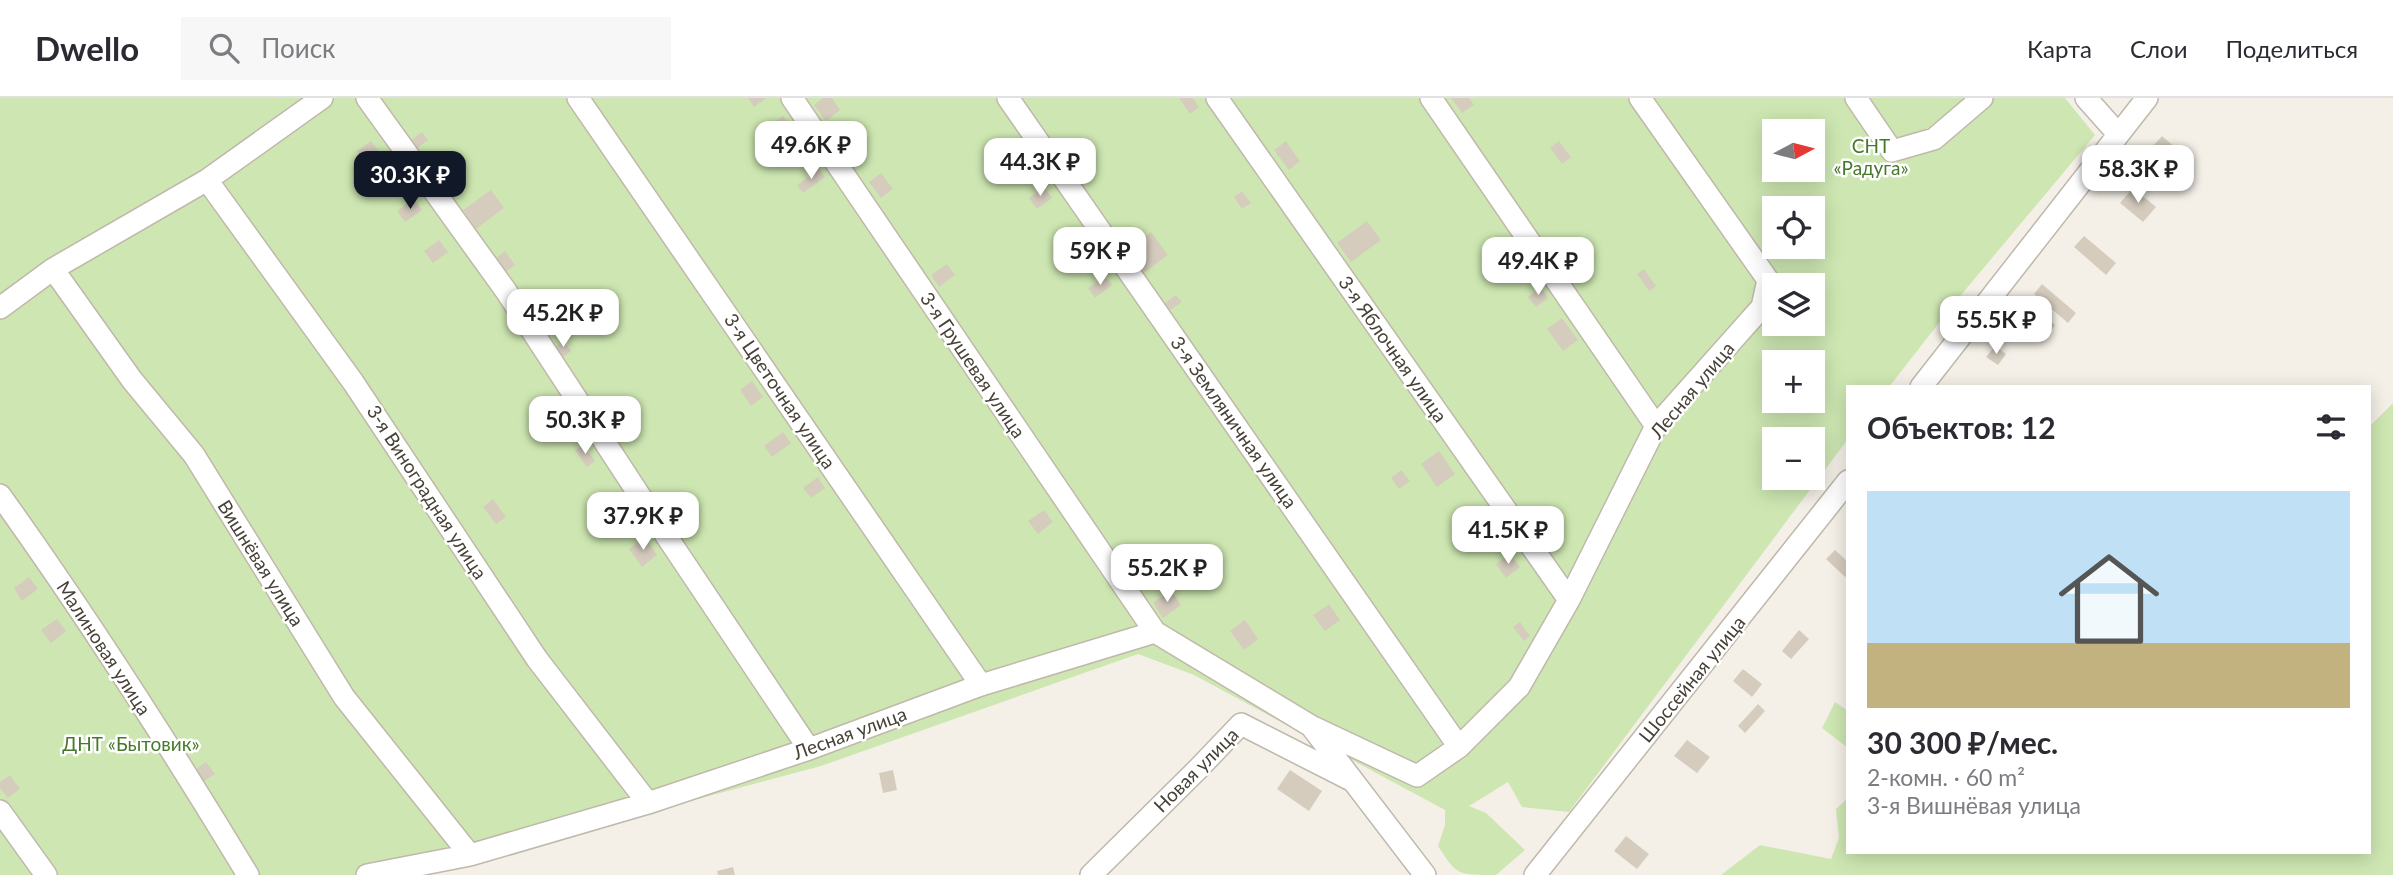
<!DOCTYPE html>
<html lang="ru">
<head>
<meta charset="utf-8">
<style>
  body { margin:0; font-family:Lato,sans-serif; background:#f7f7f7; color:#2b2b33; height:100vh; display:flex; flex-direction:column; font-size:26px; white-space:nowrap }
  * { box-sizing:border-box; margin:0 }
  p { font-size:23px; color:#7c7c81 }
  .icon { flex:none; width:38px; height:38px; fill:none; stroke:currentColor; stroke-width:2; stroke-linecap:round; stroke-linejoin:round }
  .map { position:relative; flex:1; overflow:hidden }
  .sheet { position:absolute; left:1846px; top:287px; width:525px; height:469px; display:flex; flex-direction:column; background:#fff; border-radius:0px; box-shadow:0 4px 18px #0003 }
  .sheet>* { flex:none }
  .needle { width:46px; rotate:83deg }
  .buttons { position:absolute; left:1762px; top:21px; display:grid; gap:14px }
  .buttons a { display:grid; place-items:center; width:63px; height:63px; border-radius:0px; background:#fff; box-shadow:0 4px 18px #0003; font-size:35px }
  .price { position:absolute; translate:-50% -60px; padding:0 16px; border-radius:14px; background:#fff; color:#222; font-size:23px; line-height:46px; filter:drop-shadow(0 2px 4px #0008) }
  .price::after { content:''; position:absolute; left:50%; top:42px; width:21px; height:16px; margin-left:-10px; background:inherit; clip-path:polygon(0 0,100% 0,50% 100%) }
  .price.active { background:#111827; color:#fff }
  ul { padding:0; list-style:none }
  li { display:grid; align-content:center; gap:14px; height:371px; padding:0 21px }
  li+li { border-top:2px solid #e1e1e2 }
  li span { display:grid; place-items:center; height:217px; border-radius:0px; color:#555 }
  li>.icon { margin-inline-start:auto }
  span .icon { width:126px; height:126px; fill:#fffc; stroke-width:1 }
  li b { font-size:30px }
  h2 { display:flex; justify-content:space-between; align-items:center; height:84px; padding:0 21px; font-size:30px }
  header { display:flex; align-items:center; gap:42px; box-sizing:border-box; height:98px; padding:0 35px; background:#fff; border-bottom:2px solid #e1e1e2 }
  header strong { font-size:33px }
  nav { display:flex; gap:38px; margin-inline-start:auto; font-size:24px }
  .search { width:490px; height:63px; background:#f7f7f7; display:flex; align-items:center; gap:18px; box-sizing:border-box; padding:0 24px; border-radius:0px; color:#7c7c81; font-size:26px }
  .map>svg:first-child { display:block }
  .green { fill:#cee7b2; fill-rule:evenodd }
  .building { fill:#d5ccbe }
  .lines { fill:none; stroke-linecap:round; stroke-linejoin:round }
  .minor-casing { stroke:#bfb8ab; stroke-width:24 }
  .minor { stroke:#fff; stroke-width:21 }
  .labels { text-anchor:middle; stroke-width:5; stroke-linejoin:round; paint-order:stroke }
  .park-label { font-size:19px; fill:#47782b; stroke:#fff }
  .street-label { font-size:19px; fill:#474137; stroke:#fff }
</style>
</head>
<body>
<header>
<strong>Dwello</strong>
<div class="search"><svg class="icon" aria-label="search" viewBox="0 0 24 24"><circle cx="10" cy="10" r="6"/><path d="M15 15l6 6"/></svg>Поиск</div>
<nav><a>Карта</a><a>Слои</a><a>Поделиться</a></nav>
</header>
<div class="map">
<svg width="2393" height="777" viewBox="0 0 2393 777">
  <rect width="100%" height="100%" fill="#f4f0e8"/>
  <path class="green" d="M0,0H2065L2095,37L1956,203L1889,289H1848V341L1569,714L1522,709L1508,684L1469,708L1486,715L1525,752L1496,777C1456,777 1457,777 1438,748L1445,727V712L1194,577L1138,556L821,668L415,777H0ZM1774,33H1813V72H1774ZM1774,110H1813V149H1774ZM1774,187H1813V226H1774ZM1774,264H1813V303H1774ZM1774,341H1813V380H1774Z
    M2393,305V777H1721L1760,747L1831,761L1839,740L1836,711L1848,700V754H2370V328Z
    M1835,604L1848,613V650L1822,630Z"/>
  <path class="building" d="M748,0H766L754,9Z
    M823,0H832L840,12L826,23L814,7Z
    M1179,0H1193L1199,9L1190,16Z
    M1451,0H1469L1474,7L1462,15Z
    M783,18L796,37L788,43L775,24Z
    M422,34L428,42L417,50L411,42Z
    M2162,38L2192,64L2180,78L2150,51Z
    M371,43L381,56L366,67L357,53Z
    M1286,43L1300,63L1289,72L1274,52Z
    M1559,43L1571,59L1562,66L1550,50Z
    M1081,54L1093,71L1084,77L1072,60Z
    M819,71L825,79L803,95L797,87Z
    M881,75L893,91L881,100L869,84Z
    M1044,89L1052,100L1037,111L1029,100Z
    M2133,90L2156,109L2143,124L2120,105Z
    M491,92L504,110L476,131L463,112Z
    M1242,93L1251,105L1242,111L1234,99Z
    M414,101L422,112L405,124L397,113Z
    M1367,123L1381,142L1351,164L1337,145Z
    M1151,134L1168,157L1145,174L1128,151Z
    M2084,138L2116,165L2106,177L2074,149Z
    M439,142L448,154L433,165L424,153Z
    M505,153L515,167L503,176L493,162Z
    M947,166L955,177L939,189L931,177Z
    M1644,171L1656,188L1649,193L1637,176Z
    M1105,178L1112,187L1095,200L1088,190Z
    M2042,186L2076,215L2068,225L2034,196Z
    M1541,190L1548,200L1536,209L1528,199Z
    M1176,197L1182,204L1170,212L1165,205Z
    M2032,209L2055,227L2042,245L2019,227Z
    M1562,220L1578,242L1563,253L1547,231Z
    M564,243L571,253L563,259L555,249Z
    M1995,248L2006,256L1998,267L1986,259Z
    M752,283L763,299L751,308L740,292Z
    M783,334L791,345L772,359L764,348Z
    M583,347L595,363L587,369L575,352Z
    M1439,353L1455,376L1437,389L1421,366Z
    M1401,372L1410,383L1399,391L1391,380Z
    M818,379L825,390L811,400L803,390Z
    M617,398L627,412L620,418L609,404Z
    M493,401L506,419L496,426L483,409Z
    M1481,408L1491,421L1472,434L1463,421Z
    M1044,412L1053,424L1038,436L1028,423Z
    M645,439L657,457L642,469L629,451Z
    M1835,452L1848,464V476L1845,479L1826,461Z
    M1510,456L1520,469L1506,480L1496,466Z
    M29,479L38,491L22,503L14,490Z
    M1171,492L1181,507L1163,520L1153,505Z
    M1329,506L1340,522L1325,533L1313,517Z
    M57,521L66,533L51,545L41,532Z
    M1245,522L1258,541L1244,552L1230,533Z
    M1520,524L1530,538L1524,543L1513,529Z
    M1799,532L1809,541L1791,561L1782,553Z
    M1743,571L1762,586L1752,599L1733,583Z
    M1758,606L1765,613L1745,635L1738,628Z
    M1687,642L1710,659L1697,675L1674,658Z
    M206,664L215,676L204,683L196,671Z
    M893,672L897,692L883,695L879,675Z
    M1290,672L1322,693L1309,713L1277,691Z
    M10,677L20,691L8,700L0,690V684Z
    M1626,738L1649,756L1637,771L1614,753Z
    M733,769L735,777H718L717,773Z"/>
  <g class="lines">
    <g class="minor-casing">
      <path id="minor" d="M367,0L506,193L655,421L809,651
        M578,0L981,587
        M792,0L1155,534L1311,628L1425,777
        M1008,0L1459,649
        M1217,0L1569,502
        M1431,0L1656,328
        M1856,0L1892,53L1934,41L1982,0
        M2086,0L2118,36
        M207,82L353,284L537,561L648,705
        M53,171L132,282L194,357L344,599L470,757
        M0,210L53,171L207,82L322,0
        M1921,289L2147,0
        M0,397C88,520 170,648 248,777
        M1313,629L1417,678L1459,649L1519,589L1569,502L1656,328L1762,209L1768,182L1640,0
        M0,713L46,777
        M367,777L470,757L648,705L809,651L981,587L1155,534
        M1091,777L1198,671L1241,626L1349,681
        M1535,777L1848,383"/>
    </g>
    <use href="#minor" class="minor"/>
  </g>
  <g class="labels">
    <g class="park-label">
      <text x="1871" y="55">СНТ<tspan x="1871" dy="22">«Радуга»</tspan></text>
      <text x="131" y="653">ДНТ «Бытовик»</text>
    </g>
    <g class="street-label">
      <text transform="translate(1393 251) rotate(55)" y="7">3-я Яблочная улица</text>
      <text transform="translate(973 267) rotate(56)" y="7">3-я Грушевая улица</text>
      <text transform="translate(1692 292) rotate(-50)" y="7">Лесная улица</text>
      <text transform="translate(780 293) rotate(56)" y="7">3-я Цветочная улица</text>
      <text transform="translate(1234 324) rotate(55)" y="7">3-я Земляничная улица</text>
      <text transform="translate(427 394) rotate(57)" y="7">3-я Виноградная улица</text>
      <text transform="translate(261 465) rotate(58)" y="7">Вишнёвая улица</text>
      <text transform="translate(104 550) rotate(57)" y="7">Малиновая улица</text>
      <text transform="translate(1692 581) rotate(-51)" y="7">Шоссейная улица</text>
      <text transform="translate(850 635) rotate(-20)" y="7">Лесная улица</text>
      <text transform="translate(1196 672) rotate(-45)" y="7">Новая улица</text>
    </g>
  </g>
</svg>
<div class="buttons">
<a><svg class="needle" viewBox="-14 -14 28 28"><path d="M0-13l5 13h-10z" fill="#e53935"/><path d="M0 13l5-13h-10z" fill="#7c7c81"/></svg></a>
<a><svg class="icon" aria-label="locate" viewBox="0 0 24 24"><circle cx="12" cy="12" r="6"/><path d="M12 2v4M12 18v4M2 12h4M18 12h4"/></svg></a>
<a><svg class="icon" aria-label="layers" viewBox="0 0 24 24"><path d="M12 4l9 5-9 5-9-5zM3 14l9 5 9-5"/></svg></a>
<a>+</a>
<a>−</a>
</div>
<b class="price" style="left:811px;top:83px">49.6K ₽</b>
<b class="price" style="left:1040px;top:100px">44.3K ₽</b>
<b class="price" style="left:2138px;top:107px">58.3K ₽</b>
<b class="price active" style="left:410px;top:113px">30.3K ₽</b>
<b class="price" style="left:1100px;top:189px">59K ₽</b>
<b class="price" style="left:1538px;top:199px">49.4K ₽</b>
<b class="price" style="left:563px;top:251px">45.2K ₽</b>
<b class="price" style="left:1996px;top:258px">55.5K ₽</b>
<b class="price" style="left:585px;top:358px">50.3K ₽</b>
<b class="price" style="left:643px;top:454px">37.9K ₽</b>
<b class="price" style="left:1508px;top:468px">41.5K ₽</b>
<b class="price" style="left:1167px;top:506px">55.2K ₽</b>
<section class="sheet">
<h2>Объектов: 12<svg class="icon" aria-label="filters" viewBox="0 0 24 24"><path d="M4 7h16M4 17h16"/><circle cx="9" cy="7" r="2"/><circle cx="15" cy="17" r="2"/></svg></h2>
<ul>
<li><span style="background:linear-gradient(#bfe0f5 70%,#c2b280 0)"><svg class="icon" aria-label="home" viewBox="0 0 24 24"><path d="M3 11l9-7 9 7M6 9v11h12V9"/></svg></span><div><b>30 300 ₽/мес.</b><p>2-комн. · 60 m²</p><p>3-я Вишнёвая улица</p></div></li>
</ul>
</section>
</div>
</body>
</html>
